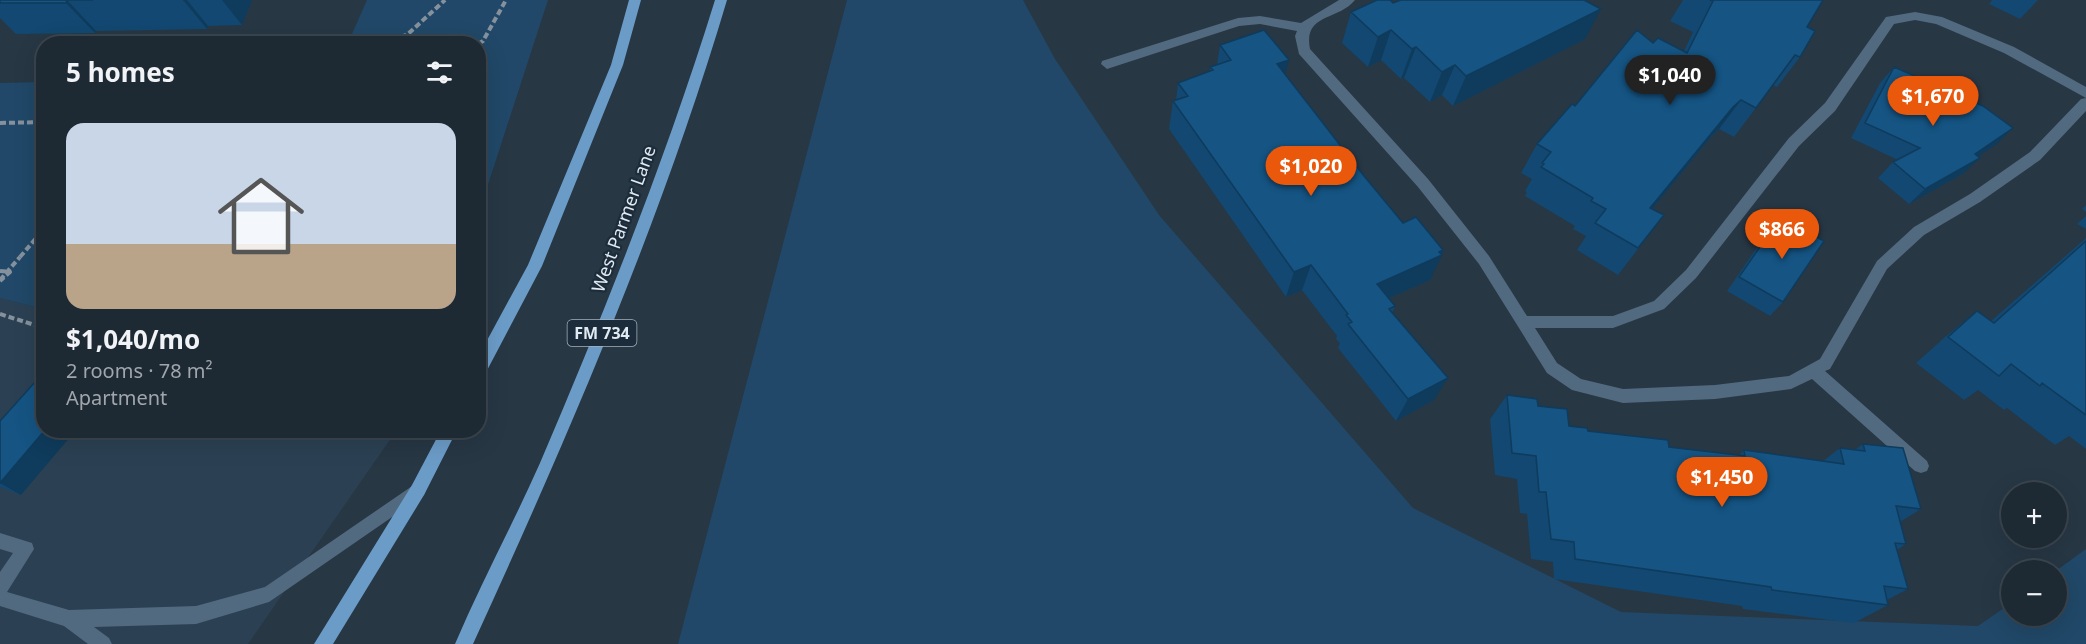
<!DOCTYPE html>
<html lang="en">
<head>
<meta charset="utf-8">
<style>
  body { margin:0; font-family:"Noto Sans",sans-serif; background:#2a353f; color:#f1f3f6; height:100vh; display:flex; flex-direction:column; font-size:22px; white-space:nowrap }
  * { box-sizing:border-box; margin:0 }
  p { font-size:20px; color:#a0a6ac }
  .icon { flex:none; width:33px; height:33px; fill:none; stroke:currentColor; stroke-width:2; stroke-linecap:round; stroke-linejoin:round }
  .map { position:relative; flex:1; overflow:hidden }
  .details { position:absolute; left:36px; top:36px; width:450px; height:402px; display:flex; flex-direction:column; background:#1d2933; border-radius:24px; box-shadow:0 6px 24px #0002,0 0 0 2px #3b454e }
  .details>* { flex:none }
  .buttons { position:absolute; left:2001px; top:482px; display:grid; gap:12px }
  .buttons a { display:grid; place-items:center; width:66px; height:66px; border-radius:50%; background:#1d2933; box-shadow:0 6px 24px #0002,0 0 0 2px #3b454e; font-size:30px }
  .price { position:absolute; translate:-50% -51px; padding:0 14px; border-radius:21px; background:#ea580c; color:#fff; font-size:20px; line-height:39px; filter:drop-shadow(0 2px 3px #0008) }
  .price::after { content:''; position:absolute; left:50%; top:36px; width:18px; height:14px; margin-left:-9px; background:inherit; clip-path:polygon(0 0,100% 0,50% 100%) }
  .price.active { background:#222; color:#fff }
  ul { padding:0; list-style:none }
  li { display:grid; align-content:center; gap:12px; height:318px; padding:0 30px }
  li+li { border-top:2px solid #3b454e }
  li span { display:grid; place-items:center; height:186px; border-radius:18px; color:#555 }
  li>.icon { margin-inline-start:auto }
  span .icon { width:108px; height:108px; fill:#fffc; stroke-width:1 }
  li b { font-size:26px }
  h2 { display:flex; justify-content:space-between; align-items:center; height:72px; padding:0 30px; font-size:26px }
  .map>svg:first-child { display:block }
  .built { fill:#2b4153 }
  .green { fill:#214868 }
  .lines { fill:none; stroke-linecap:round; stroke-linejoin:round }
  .path { stroke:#85929d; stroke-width:4; stroke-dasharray:6 3; stroke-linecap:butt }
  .lane { fill:#526a7f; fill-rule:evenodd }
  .primary { fill:#6b9cc8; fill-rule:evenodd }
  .path-bridge { stroke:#85929d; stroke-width:4; stroke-dasharray:6 3; stroke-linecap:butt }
  .wall { fill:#124871 }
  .shaded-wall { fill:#0f3b5c }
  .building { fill:#155483; stroke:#0f3b5c; stroke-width:1.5 }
  .labels { text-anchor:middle; stroke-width:4.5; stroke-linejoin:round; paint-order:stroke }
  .shield { fill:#1d2c3a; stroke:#a6b1bc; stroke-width:1.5 }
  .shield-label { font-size:16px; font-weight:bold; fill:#e0eaf3 }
  .street-label { font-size:18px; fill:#e0eaf3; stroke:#1d2c3a }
</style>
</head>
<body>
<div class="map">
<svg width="2086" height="644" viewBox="0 0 2086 644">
  <rect width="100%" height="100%" fill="#273744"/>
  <path class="built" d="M0,298L43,309L44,430L396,431L248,644H0Z"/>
  <path class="green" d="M367,0H548L479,212L478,44L348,43Z
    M847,0H1023L1055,59L1159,215L1413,508L1621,612L1978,626L2011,603L2012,615H2056L2057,570L2086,549V644H678Z
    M43,82H44L43,309L0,298V83Z"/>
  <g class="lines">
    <path class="path" d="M384,44L408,34L445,0
      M478,44L483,41L506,0
      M0,123L44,122
      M20,257L44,229
      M0,271L10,272L0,281
      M0,314L44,328"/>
    <path class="lane" d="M1339,0H1355C1338,21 1303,13 1310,49L1428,179L1489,256L1527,316H1613L1654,301L1686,270L1789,138L1825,103L1886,17L1915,12L1942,17L2014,47L2086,87V98L2004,53L1936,24L1915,20L1894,24L1835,111L1799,146L1696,278L1664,309L1613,328H1535L1557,363L1581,379L1623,389L1715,385L1789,376L1820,359L1877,261L1914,227L1970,194L2030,152L2081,99L2086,98V111L2040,160L1980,202L1924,235L1887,269L1830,369L1825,371L1927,461L1929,466L1927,471L1921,473L1915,471L1812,379L1791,389L1715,399L1623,403L1572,390L1547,373L1479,264L1418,187L1299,54L1295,36L1297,31L1260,24L1239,26L1107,69L1101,64L1102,61L1238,18L1260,16L1301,23Z
      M418,482L424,485L426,490L424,495L269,602L196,624L94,627L109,638L112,644H88L64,626L0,606V572L13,553L0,549V533L32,543L34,549L7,592L69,610L196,606L265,587Z"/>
    <path class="primary" d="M629,0H641L623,65L542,266L483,378L478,380V357L528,265L611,65Z
      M715,0H727C661,222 569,434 473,644H455C481,583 513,524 540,463C605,311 666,158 715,0Z
      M441,430H457L424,495L333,644H314L412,485Z"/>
    <path class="path-bridge" d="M0,280L20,257"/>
  </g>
  <path class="wall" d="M0,0H252L242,25L208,26L207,29L96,31L95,33L16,34L0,18Z
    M1683,0H1823L1807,27L1800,57L1777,87L1773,85L1734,137L1719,129L1711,137L1652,209L1664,215L1618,275L1577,250L1586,236L1573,229L1575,226L1525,196L1527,192L1525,191L1532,179L1521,173L1537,144L1575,106L1653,43L1684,51L1693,32L1670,21Z
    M1992,0H2038L2020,19L1989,4Z
    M1393,3L1585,39L1453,106L1442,95L1430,102L1404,78L1401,79L1381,60L1368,67L1342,43L1351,12Z
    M1220,45L1285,75L1364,176L1403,223L1443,250L1430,280L1389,298L1395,306L1392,313L1434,400L1396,421L1338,348L1340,343L1336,339L1337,336L1302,290L1286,297L1169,129L1173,101L1176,100L1178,83L1210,71V67L1217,65Z
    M1894,67L1997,144L1978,156L1964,173L1909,204L1878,178L1893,162L1898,160L1851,138L1880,83Z
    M2086,205V212L2082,209Z
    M2086,216V229L2077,224Z
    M1778,221L1783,224L1786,221L1783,302L1770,316L1727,291L1765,236Z
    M2086,238V449L2069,436L2055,445L2007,408L2004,410L1978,390L1964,400L1916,363L1945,337L1977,311L1991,321Z
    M1507,395L1538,406L1569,426L1588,431L1669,447L1739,455L1744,450L1823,461L1840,448L1856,449L1863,444L1921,509L1900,522L1906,544L1897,550L1908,589L1887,600L1888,605L1854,623L1743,609L1742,606L1554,579L1553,562L1531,559L1527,514L1520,513L1517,479L1495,475L1490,419Z
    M0,421L21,495L0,487Z"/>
  <path class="shaded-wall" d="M67,0L96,31L95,33L66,3Z
    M183,0H187L208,26L207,29Z
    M222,0H252L242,25Z
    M1601,9L1585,39L1453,106L1466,76Z
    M1391,30L1381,60L1368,67L1378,37Z
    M1416,47L1404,78L1401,79L1412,49Z
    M1289,60L1282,88L1277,64Z
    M1455,65L1442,95L1430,102L1442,72Z
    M1741,100L1719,129L1711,137L1630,236L1650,208L1733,107Z
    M2013,128L1997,144L1959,169L1975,154Z
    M1980,158L1964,173L1909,204L1925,189Z
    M1443,250L1441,256L1442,255L1430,280L1366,308L1377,284Z
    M1311,265L1302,290L1286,297L1294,272Z
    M1448,378L1434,400L1396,421L1408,399Z
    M45,430H76L21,495L0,483Z"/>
  <path class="building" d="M0,0H93H67L66,3H0Z
    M1377,0H1390L1393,3L1401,0H1584L1601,9L1466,76L1455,65L1442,72L1416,47L1412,49L1391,30L1378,37L1351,12Z
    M1710,0H1823L1807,27L1815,31L1800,57L1795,55L1756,108L1741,100L1733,107L1650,208L1664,215L1638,248L1595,223L1606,209L1591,201L1593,198L1541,167L1544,164L1542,163L1551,152L1537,144L1572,104L1575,106L1637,30L1653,43L1658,38L1687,53L1713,1Z
    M1264,30L1289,60L1277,64L1364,176L1403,223L1416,217L1443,250L1439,252L1442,255L1377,284L1395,306L1389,309L1448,378L1408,399L1348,324L1352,322L1346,315L1348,314L1311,265L1294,272L1173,101L1188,96L1178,83L1213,70L1210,67L1231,60L1220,45Z
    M1894,67L1983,106L2013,128L1975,154L1980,158L1925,189L1893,162L1920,148L1865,123Z
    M1778,221L1783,224L1786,221L1824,241L1783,302L1739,277Z
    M2086,241V415L2042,383L2040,386L2011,364L1999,376L1948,337L1977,311L1994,323Z
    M44,372V430H45L0,483V421Z
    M1507,395L1537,399L1538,406L1567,409L1569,426L1587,428L1588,431L1668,440L1669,447L1745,456L1744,450L1844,464L1840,448L1865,451L1863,444L1903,448L1921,509L1896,506L1906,544L1895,543L1908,589L1884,586L1888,605L1772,590L1771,587L1575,559L1574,542L1551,539L1546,492H1539L1536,456L1512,453Z"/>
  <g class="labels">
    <rect class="shield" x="567.5" y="320" width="69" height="26" rx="4.5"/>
    <g class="shield-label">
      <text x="602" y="339">FM 734</text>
    </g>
    <g class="street-label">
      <text transform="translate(624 219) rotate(-70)" y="6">West Parmer Lane</text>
    </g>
  </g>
</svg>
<div class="buttons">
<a>+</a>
<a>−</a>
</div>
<b class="price active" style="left:1670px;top:106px">$1,040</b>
<b class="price" style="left:1933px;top:127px">$1,670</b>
<b class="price" style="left:1311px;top:197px">$1,020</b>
<b class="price" style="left:1782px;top:260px">$866</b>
<b class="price" style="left:1722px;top:508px">$1,450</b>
<section class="details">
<h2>5 homes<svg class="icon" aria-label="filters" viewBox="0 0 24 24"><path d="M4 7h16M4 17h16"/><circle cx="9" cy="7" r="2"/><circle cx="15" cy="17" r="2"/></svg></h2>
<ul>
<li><span style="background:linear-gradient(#c9d6e8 65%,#b9a48a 0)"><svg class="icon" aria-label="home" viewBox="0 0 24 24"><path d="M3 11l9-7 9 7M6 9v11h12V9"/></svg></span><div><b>$1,040/mo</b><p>2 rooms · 78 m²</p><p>Apartment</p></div></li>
</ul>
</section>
</div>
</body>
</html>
